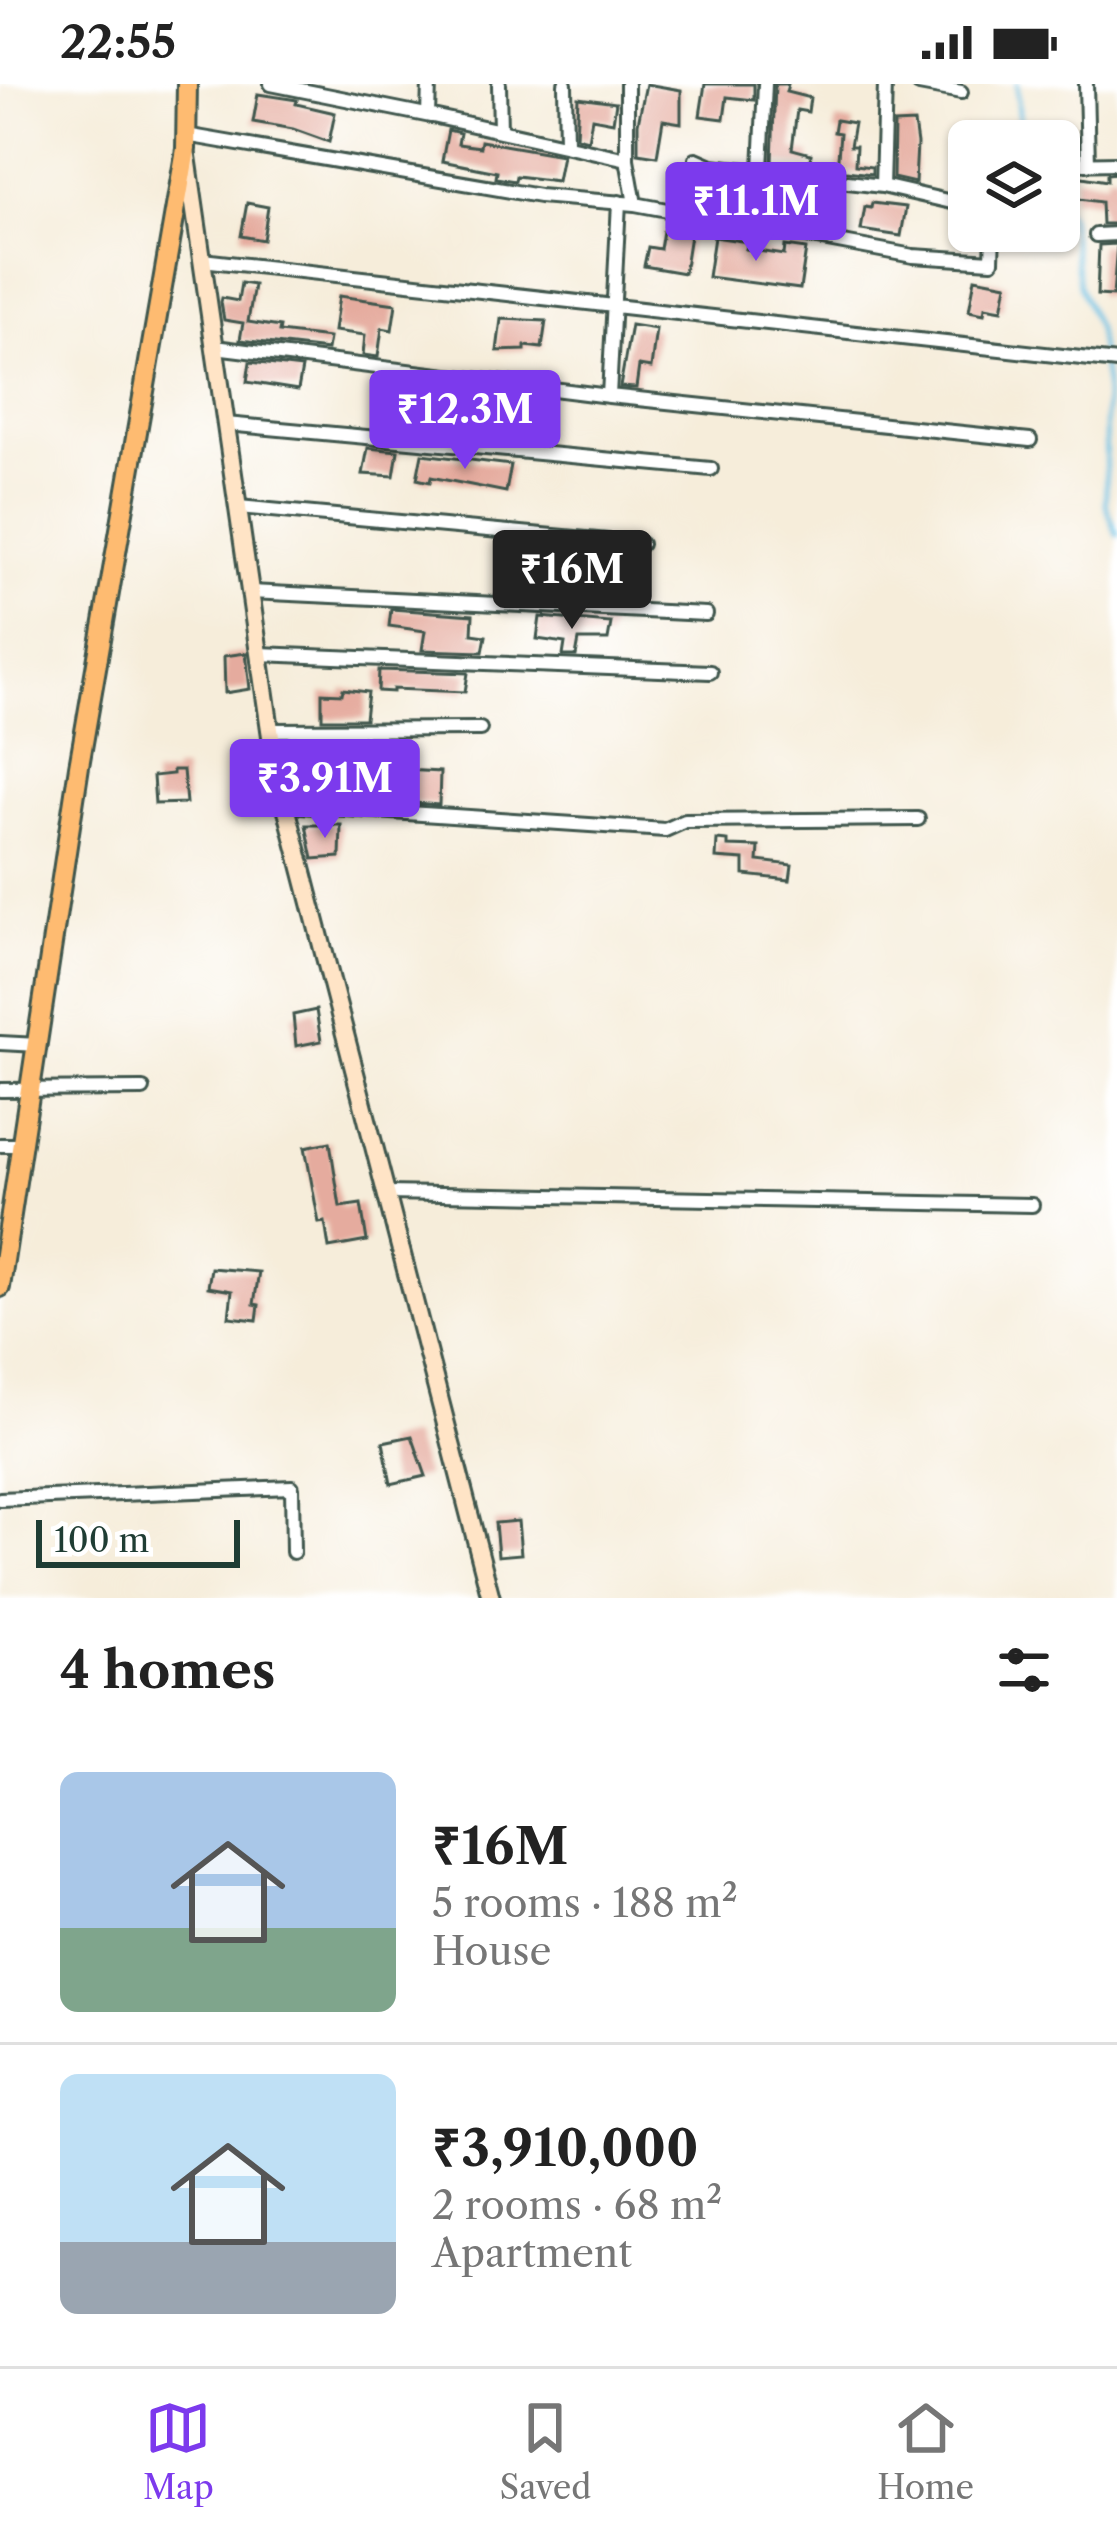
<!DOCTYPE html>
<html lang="en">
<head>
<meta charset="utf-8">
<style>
  body { margin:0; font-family:"Libre Caslon Text",serif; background:#f6f6f6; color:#222; height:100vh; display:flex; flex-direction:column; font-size:45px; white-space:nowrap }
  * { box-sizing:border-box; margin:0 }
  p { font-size:39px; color:#767676 }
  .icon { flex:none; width:66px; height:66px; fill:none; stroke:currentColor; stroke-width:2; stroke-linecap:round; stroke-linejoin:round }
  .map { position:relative; height:1514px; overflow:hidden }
  .side { display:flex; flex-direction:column; background:#fff; flex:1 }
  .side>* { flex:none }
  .controls { position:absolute; left:948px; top:36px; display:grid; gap:24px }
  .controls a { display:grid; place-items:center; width:132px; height:132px; border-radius:18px; background:#fff; box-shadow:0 3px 9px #0004; font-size:60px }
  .scale { position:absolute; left:36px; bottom:30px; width:204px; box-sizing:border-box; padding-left:12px; border:6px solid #1f3d34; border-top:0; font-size:33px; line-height:42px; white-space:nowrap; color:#1f3d34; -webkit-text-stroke:9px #fff; paint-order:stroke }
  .price { position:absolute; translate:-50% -102px; padding:0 27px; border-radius:12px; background:#7c3aed; color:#fff; font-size:39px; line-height:78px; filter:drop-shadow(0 3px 6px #0008) }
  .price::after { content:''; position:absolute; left:50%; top:72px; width:36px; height:27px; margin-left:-18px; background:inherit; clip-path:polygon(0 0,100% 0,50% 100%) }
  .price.on { background:#222; color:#fff }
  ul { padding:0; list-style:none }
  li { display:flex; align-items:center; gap:36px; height:300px; padding:0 60px }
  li+li { border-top:3px solid #e0e0e0 }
  li span { display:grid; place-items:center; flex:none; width:336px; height:240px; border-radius:18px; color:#555 }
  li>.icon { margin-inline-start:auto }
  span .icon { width:144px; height:144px; fill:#fffc; stroke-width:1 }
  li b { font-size:51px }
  h2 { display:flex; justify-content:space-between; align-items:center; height:144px; padding:0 60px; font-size:51px }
  .status { display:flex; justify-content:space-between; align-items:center; height:84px; padding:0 60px; background:#fff; direction:ltr }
  .status svg { height:33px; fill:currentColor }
  .tabs { display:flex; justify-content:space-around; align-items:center; height:168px; border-top:3px solid #e0e0e0; background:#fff; font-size:33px; color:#767676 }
  .tabs a { display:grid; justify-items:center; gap:6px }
  .tabs .on { color:#7c3aed }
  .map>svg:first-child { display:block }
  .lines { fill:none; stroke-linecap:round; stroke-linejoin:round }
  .stream { stroke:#65c0e3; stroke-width:4.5 }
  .building { fill:#e5ab9e }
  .street-casing { stroke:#3f574d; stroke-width:18 }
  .secondary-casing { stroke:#3f574d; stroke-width:22 }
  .primary-casing { stroke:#3f574d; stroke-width:24 }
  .street { stroke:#fff; stroke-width:12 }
  .secondary { stroke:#ffe4c6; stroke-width:16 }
  .primary { stroke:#febb71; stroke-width:18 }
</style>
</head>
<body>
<div class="status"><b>22:55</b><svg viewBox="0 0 49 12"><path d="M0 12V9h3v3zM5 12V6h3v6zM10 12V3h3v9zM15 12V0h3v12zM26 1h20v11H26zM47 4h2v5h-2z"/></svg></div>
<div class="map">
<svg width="1117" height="1514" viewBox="0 0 1117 1514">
  <rect width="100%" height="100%" fill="#fff"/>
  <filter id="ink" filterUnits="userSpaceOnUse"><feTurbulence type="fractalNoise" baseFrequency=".00833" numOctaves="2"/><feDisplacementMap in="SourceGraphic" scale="24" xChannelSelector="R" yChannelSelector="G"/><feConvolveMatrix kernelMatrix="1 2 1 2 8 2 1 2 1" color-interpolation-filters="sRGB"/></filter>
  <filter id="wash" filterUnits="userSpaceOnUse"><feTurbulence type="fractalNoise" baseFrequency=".004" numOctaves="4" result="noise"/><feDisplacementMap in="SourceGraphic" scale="48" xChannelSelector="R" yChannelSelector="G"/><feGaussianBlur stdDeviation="2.7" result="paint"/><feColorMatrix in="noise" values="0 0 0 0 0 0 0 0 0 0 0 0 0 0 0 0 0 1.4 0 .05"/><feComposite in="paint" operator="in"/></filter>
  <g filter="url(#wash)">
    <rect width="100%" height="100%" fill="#f6edda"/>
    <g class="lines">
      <path class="stream" d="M1017,0L1021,57
        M1059,119L1069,133L1079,202L1097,245L1105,300L1106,420L1117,451"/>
    </g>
    <g id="blocks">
      <path class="building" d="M646,0L681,6V39L663,36L657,72L638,69V39Z
        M705,0H754V16L727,13L724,35L700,32Z
        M775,0H788L786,8L810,14L808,28L797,26L792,65L811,70L809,83L772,78Z
        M258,10L297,16L296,20L335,29L329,58L293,45L253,38Z
        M578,13L616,18L613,38L592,34L588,56L576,53Z
        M836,36L854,39L850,62H856L855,81L872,83V90L837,86L840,49L834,48Z
        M914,39L917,60L915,99L893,94L894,40Z
        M448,46L460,49L458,60L480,63L481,57L562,71L557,97L516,92L515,97L496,94L497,88L442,77Z
        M1117,89V140H1102L1101,118L1072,114L1076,92L1107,97V90Z
        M690,92L726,96L721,124L686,119Z
        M767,105L822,118L819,144L761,133Z
        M247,119L268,123L263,156L241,152Z
        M872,119L906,123L901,152L861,146L865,123L871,124Z
        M663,147L690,151L684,189L644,182L648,163L660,165Z
        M714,153L748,158L746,165L784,171L785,162L806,165L800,205L708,193Z
        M1117,160L1113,212L1097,211L1099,161Z
        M975,194L1007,200L1002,226L985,223L984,230L969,227Z
        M241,199L254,201L248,238L280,243L279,248L329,254L327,266L240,256L243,239L224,236L221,218L222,214L238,217Z
        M339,212L396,220L392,246L382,244L378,273L363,271L365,251L334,247Z
        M501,235L546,237L542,264L525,262V266L497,267Z
        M631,241L656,245L651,284L639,282L636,304L620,303Z
        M250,278L302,284L298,306L247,298Z
        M368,364L398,367L394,392L363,390Z
        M422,370L511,381L506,408L431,393L430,398L417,395Z
        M391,525L473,531L472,550L486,552L483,568L422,566L425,547L389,542Z
        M540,533L611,539L608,556H579L576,572H563L565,559L537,555Z
        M246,569L250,605L225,609L224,572Z
        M379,586L411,587L468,589L465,608L393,605V608L378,607Z
        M343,605L368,608L365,635H322V609L342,610Z
        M356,657L396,658L395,684L355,683Z
        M173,686H183L186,719L155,720L153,692L173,690Z
        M404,686L440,688L439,721L403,718Z
        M306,741H341L340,773L313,775Z
        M717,756L728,757V762L759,763L758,777L792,781L790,796L744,791V776L716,774Z
        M316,926L321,957L296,962L293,931Z
        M330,1058L340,1123L361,1120L367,1157L329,1164L325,1138L319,1139L305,1063Z
        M211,1184L259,1188L254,1220L259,1221L257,1236L229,1233L232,1207L208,1203Z
        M412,1352L426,1392L391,1400L383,1358Z
        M518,1437L521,1470L498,1472L495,1439Z"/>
    </g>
  </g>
  <g filter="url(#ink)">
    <use href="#blocks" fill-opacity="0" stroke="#3f574d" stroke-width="3"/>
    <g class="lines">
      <g class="street-casing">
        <path id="street" d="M271,0L431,32
          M429,0L428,31L627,75
          M499,0L500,47
          M565,0L566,61
          M627,0V75L635,120
          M919,0L961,8
          M1086,0L1088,80
          M186,51L539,112L635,120L913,172L992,177L993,147
          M696,75L712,82L882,102L969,122
          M1066,80L1117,79
          M761,85L765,0
          M882,102L885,0
          M1096,151L1117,150
          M202,176L1117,278
          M215,263L609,312L1030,356
          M609,312L619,118
          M226,340L711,385
          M238,423L641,460
          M250,508L706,530
          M259,570L710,588
          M270,646L480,645
          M286,721L665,746L685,737L918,735
          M0,959L38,961
          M0,1006L143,1005
          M0,1061H23
          M386,1109L1032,1121
          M0,1415L292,1403L293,1468"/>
      </g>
      <g class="secondary-casing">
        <path id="secondary" d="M187,72L275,680L491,1514"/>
      </g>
      <g class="primary-casing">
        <path id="primary" d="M0,1203L79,682L186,65L187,0"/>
      </g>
      <use href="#street" class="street"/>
      <use href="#secondary" class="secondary"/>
      <use href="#primary" class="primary"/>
    </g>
  </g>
</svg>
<div class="controls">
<a><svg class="icon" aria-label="layers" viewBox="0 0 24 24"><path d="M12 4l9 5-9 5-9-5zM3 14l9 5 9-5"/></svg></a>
</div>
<div class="scale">100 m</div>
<b class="price" style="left:756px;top:180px">₹11.1M</b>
<b class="price" style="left:465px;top:388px">₹12.3M</b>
<b class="price on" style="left:572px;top:548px">₹16M</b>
<b class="price" style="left:325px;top:757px">₹3.91M</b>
</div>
<section class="side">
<h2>4 homes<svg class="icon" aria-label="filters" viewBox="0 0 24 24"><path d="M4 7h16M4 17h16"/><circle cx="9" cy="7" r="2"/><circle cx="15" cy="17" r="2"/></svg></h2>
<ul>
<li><span style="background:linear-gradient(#a9c7e8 65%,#7fa58c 0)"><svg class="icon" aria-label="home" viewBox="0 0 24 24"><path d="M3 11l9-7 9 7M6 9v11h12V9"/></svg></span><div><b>₹16M</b><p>5 rooms · 188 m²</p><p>House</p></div></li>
<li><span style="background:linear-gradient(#bfe0f5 70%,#9aa5b1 0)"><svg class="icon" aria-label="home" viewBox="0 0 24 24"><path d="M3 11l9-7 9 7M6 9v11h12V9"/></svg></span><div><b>₹3,910,000</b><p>2 rooms · 68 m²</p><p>Apartment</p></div></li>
</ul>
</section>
<nav class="tabs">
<a class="on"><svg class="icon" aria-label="map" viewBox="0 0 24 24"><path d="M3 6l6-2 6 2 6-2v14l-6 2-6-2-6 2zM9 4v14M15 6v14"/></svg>Map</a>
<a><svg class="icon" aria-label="saved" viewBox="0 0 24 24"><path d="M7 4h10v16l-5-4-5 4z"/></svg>Saved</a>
<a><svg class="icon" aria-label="home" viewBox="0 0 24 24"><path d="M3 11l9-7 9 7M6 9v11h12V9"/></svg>Home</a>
</nav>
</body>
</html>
